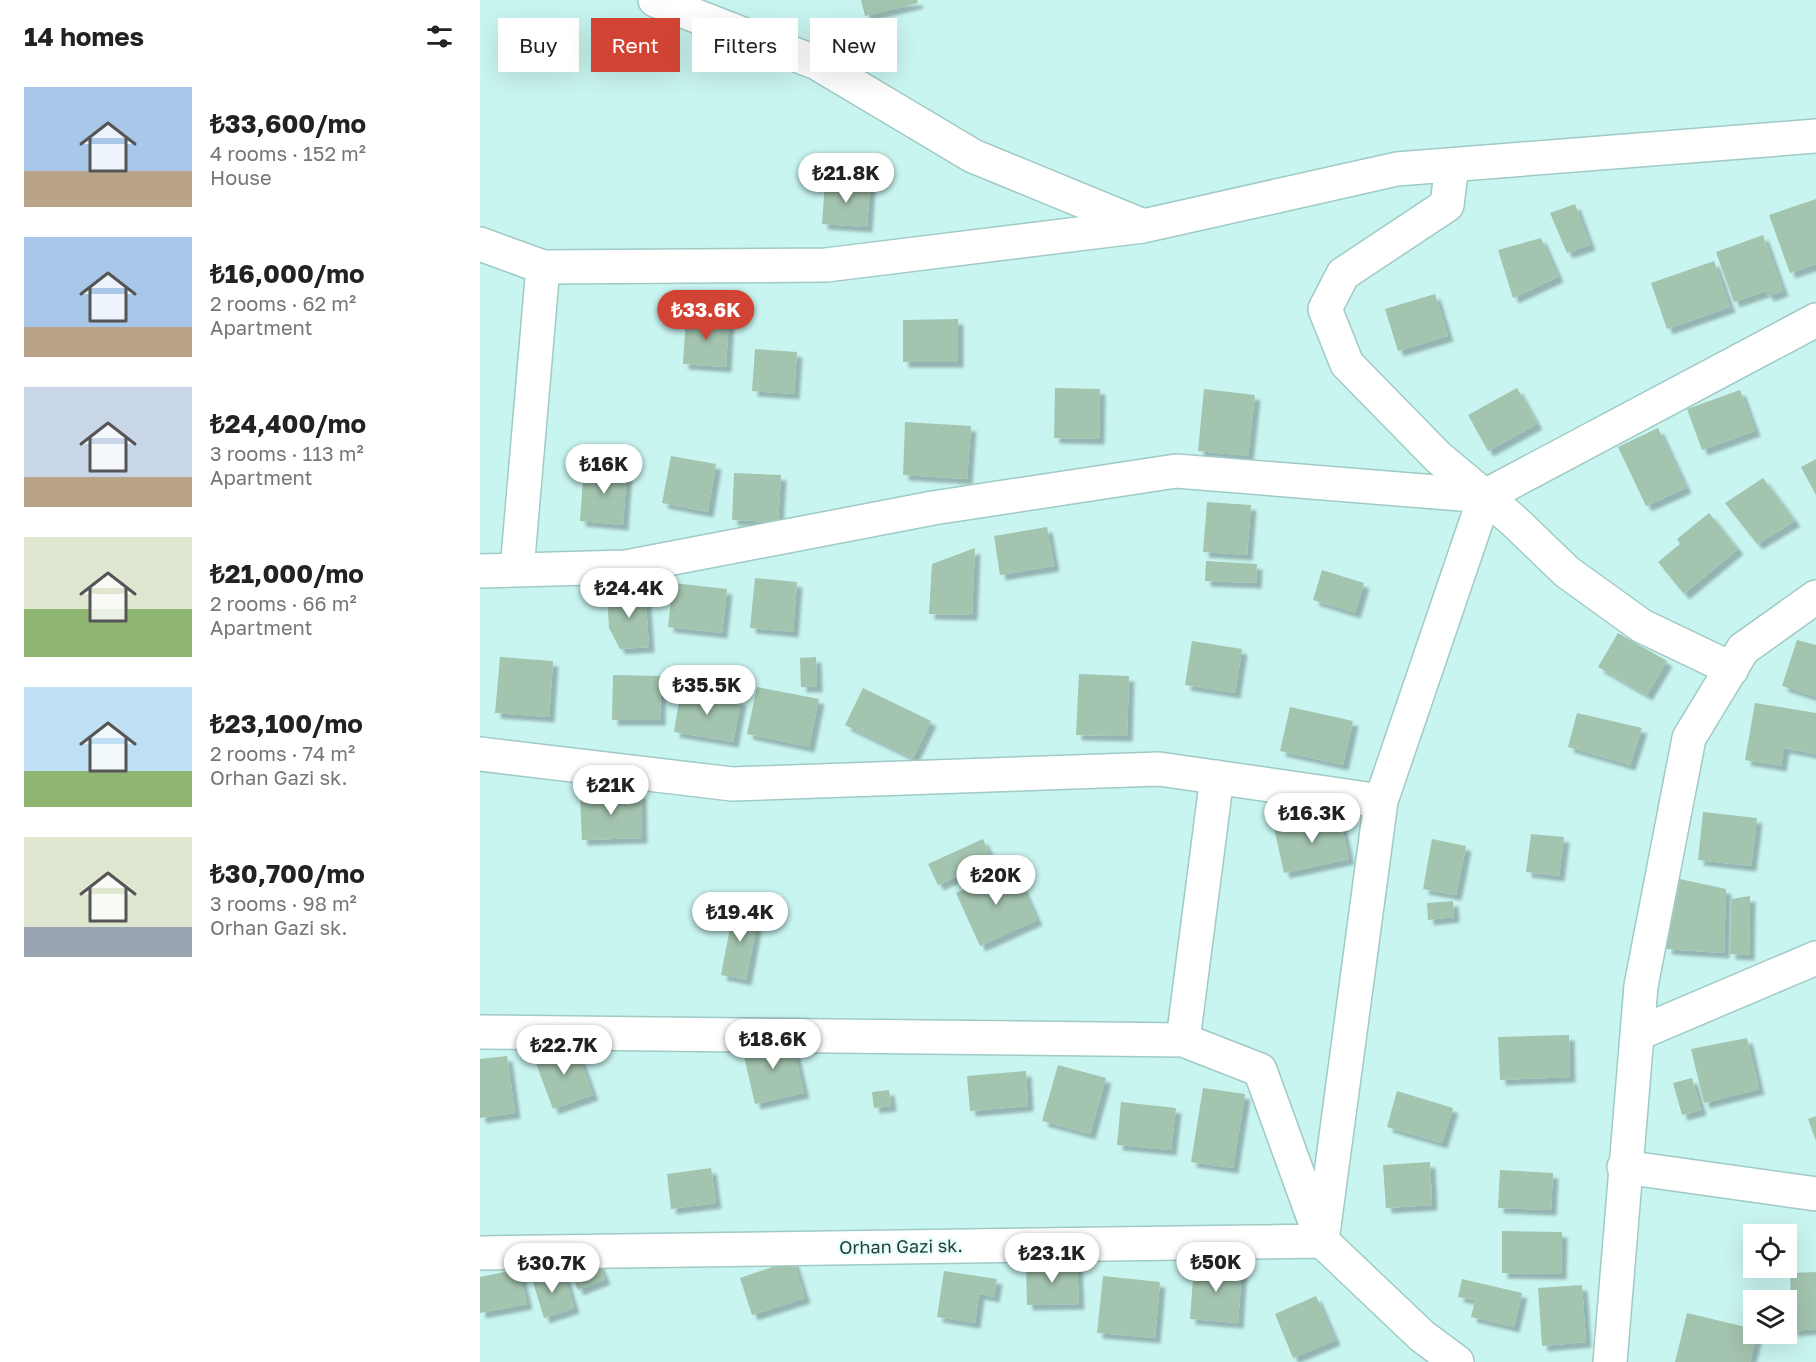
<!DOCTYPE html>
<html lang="en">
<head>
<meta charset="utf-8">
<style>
  body { margin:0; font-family:"Golos Text",sans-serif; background:#f2f2f2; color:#222; height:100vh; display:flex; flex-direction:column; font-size:22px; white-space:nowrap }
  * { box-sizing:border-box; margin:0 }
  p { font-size:20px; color:#767676 }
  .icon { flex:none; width:33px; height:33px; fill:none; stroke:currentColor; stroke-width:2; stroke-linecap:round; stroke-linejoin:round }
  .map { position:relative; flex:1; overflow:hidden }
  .panel { display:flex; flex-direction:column; background:#fff; width:480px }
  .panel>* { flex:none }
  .guide { position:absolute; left:18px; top:18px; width:570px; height:54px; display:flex; gap:12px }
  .controls { position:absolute; left:1263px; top:1224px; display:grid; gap:12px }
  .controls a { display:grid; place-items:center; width:54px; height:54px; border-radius:0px; background:#fff; box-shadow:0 6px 24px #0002; font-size:30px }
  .price { position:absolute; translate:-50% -51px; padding:0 14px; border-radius:21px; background:#fff; color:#222; font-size:20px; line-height:39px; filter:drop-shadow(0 2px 3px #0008) }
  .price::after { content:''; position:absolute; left:50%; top:36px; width:18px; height:14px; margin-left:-9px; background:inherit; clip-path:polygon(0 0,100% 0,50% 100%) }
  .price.selected { background:#d14434; color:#fff }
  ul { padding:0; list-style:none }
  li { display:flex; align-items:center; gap:18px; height:150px; padding:0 24px }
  li span { display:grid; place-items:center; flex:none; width:168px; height:120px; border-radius:0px; color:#555 }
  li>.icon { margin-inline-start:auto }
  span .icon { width:72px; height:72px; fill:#fffc; stroke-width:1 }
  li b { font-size:26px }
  h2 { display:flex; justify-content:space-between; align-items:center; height:72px; padding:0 24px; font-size:26px }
  .chip { padding:0 21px; border-radius:0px; background:#fff; box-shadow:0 6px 24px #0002; font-size:21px; line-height:54px }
  .chip.selected { background:#d14434; color:#fff }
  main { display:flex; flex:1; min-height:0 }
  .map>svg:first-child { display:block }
  .building { fill:#a3c4ae; filter:url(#shadow) }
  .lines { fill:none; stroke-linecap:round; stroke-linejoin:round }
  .minor-casing { stroke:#9fcac5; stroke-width:36 }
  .minor { stroke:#fff; stroke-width:33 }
  .labels { text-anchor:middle; stroke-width:4.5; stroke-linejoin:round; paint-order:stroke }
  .street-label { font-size:18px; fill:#2a3c3a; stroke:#e4fffb }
</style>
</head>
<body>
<main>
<section class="panel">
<h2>14 homes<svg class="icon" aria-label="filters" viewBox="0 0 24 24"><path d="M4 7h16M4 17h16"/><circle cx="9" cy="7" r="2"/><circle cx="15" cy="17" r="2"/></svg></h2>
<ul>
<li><span style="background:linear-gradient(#a9c7e8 70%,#b9a48a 0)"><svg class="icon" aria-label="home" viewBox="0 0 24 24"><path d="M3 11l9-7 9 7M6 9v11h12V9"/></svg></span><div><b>₺33,600/mo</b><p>4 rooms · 152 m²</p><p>House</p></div></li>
<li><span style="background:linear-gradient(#a9c7e8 75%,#b9a48a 0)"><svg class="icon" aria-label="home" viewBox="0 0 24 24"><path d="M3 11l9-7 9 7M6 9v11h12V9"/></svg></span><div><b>₺16,000/mo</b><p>2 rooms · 62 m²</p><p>Apartment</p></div></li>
<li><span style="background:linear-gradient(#c9d6e8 75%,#b9a48a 0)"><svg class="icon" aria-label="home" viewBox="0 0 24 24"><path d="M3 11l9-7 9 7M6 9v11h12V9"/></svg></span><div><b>₺24,400/mo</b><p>3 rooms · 113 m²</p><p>Apartment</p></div></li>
<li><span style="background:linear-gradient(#dfe7d0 60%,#8fb573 0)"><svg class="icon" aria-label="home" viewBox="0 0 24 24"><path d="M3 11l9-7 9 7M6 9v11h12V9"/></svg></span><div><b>₺21,000/mo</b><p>2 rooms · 66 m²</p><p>Apartment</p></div></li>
<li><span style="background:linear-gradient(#bfe0f5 70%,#8fb573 0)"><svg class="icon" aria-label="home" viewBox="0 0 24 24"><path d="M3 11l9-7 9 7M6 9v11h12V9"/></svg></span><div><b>₺23,100/mo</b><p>2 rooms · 74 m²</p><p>Orhan Gazi sk.</p></div></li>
<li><span style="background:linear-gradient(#dfe7d0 75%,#9aa5b1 0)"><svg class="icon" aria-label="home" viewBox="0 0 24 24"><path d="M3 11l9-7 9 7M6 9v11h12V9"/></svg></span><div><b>₺30,700/mo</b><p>3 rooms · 98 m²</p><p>Orhan Gazi sk.</p></div></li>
</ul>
</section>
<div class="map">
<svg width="1336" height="1362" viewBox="0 0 1336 1362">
  <defs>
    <filter id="shadow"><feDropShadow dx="5.5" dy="5.5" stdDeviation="1.5" flood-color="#0004"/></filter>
  </defs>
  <rect width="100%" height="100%" fill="#c9f5f0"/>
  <path class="building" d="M381,0H437L438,3L385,16Z
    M345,181L390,184L387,227L342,224Z
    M1336,199V264L1310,273L1289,215Z
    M1095,204L1110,245L1087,253L1070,213Z
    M1283,235L1303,291L1288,296L1286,291L1254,302L1236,252Z
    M1061,238L1078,277L1033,298L1018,250Z
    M1234,261L1250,307L1187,329L1171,283Z
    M955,294L968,336L918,351L905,309Z
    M206,316L249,318L246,367L203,364Z
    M478,319V362H423V320Z
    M275,349L317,352L314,394L272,391Z
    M575,388L620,389L619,439L574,438Z
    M1037,388L1057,424L1008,451L988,415Z
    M724,389L775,395L768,456L718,451Z
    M1260,390L1275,431L1222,450L1207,409Z
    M425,422L491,426L487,479L423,475Z
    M1178,428L1206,488L1166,506L1138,447Z
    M191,456L236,464L228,512L182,503Z
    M1336,459V495L1321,467Z
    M104,465L147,469L143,525L100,521Z
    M254,473L301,475L298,522L252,520Z
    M1283,478L1315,521L1277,544L1245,503Z
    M727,502L771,505L767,555L723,552Z
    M1229,513L1258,549L1204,594L1178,562L1200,544L1197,539Z
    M567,527L574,566L520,575L514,536Z
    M495,548L492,615L449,614L452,564Z
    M726,561L777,564L776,583L725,581Z
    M842,570L884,583L875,613L833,600Z
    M157,572L159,587L126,592L124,578Z
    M275,578L317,582L313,632L270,628Z
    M193,583L247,589L242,633L188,627Z
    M165,590L169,647L140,649L129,628L127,593Z
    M1138,633L1187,661L1167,695L1118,667Z
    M1317,640L1336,645V697L1302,686Z
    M712,641L762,649L755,693L705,685Z
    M20,657L73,661L69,717L15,713Z
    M336,657L337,687H321L320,658Z
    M599,674L649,676L647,736L596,735Z
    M133,675L181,676L180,720H132Z
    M277,687L339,699L329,747L267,734Z
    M383,688L451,721L433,758L365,725Z
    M201,689L261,700L253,742L194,732Z
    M1275,703L1336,713V754L1304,748L1301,766L1265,760Z
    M810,707L873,721L863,765L800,751Z
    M1097,713L1162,728L1150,765L1088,747Z
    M161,793L162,838L102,840L100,795Z
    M1223,812L1277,818L1271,866L1218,860Z
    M859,814L869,859L804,873L794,828Z
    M1051,834L1084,837L1079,876L1046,872Z
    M503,839L512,860L458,885L448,864Z
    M952,839L986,846L976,895L943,889Z
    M533,867L557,920L500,946L476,893Z
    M1200,879L1246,889L1244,953L1186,949Z
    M1270,896L1269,955L1250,954L1251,899Z
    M973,901L974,917L948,920L947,903Z
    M254,907L279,912L266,980L241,975Z
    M1089,1035L1090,1077L1020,1080L1018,1037Z
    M311,1037L324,1093L275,1104L262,1048Z
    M1267,1038L1279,1089L1224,1103L1211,1049Z
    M94,1043L113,1095L73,1109L54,1058Z
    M27,1056L35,1113L0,1118V1059Z
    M578,1065L626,1078L610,1134L562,1121Z
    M546,1071L548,1106L490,1111L487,1076Z
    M1212,1078L1221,1110L1202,1115L1193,1083Z
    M723,1088L765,1094L753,1168L711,1162Z
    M409,1090L411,1106L394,1108L392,1092Z
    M917,1091L973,1108L962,1143L907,1127Z
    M641,1102L696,1108L691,1150L637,1145Z
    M1336,1116V1141L1328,1119Z
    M950,1162L952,1205L906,1208L903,1165Z
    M231,1168L236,1203L191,1209L187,1174Z
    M1020,1170L1073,1173L1071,1210L1018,1208Z
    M1022,1231L1082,1232L1081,1274L1022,1273Z
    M115,1255L125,1279L98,1290L88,1266Z
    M313,1260L325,1298L272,1315L260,1278Z
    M597,1262L599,1304L547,1305L546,1263Z
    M714,1264L762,1267L758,1323L710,1319Z
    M39,1269L47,1304L0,1313V1277Z
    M60,1269L66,1279L84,1274L94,1308L64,1318L51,1275Z
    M464,1271L517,1279L514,1297L499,1294L495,1323L457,1317Z
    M1336,1272V1329L1312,1331L1310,1273Z
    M623,1276L680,1282L675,1338L617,1333Z
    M982,1279L1042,1293L1034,1327L991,1317L995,1300L978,1297Z
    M1102,1285L1106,1342L1062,1346L1058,1288Z
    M836,1296L855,1340L813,1358L795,1314Z
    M1207,1313L1274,1329V1334H1277L1270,1362H1195Z"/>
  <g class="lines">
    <g class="minor-casing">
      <path id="minor" d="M175,0L337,63L493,156L661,225
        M972,165L967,205L863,274L845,309L867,364L958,457L1033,520L1087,572L1162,626L1252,669
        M0,244L63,267L346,265L663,226L917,169L1336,136
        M37,570L63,267
        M0,571L146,567L453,508L696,471L1005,496L1336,320
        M0,754L252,784L679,769L901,801
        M0,1032L703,1040L780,1070L842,1241L942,1336L977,1362
        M1157,1034L1336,958
        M703,1040L737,777
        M1144,1167L1336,1194
        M0,1253L842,1241L901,801L1005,496
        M1130,1362L1161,986L1209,738L1263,649L1336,597"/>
    </g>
    <use href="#minor" class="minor"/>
  </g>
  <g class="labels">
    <g class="street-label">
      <text transform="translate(421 1247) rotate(-1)" y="6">Orhan Gazi sk.</text>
    </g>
  </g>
</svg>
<div class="controls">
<a><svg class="icon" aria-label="locate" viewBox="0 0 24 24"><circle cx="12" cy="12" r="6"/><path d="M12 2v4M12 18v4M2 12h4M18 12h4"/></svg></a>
<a><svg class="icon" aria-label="layers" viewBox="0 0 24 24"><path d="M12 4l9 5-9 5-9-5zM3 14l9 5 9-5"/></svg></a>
</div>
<b class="price" style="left:366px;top:204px">₺21.8K</b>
<b class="price selected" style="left:226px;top:341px">₺33.6K</b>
<b class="price" style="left:124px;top:495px">₺16K</b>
<b class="price" style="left:149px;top:619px">₺24.4K</b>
<b class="price" style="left:227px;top:716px">₺35.5K</b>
<b class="price" style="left:131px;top:816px">₺21K</b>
<b class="price" style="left:832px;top:844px">₺16.3K</b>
<b class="price" style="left:516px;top:906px">₺20K</b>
<b class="price" style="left:260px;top:943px">₺19.4K</b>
<b class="price" style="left:293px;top:1070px">₺18.6K</b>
<b class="price" style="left:84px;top:1076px">₺22.7K</b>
<b class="price" style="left:572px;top:1284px">₺23.1K</b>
<b class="price" style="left:736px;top:1293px">₺50K</b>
<b class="price" style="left:72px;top:1294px">₺30.7K</b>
<div class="guide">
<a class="chip">Buy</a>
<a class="chip selected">Rent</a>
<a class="chip">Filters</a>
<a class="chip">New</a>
</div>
</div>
</main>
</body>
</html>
